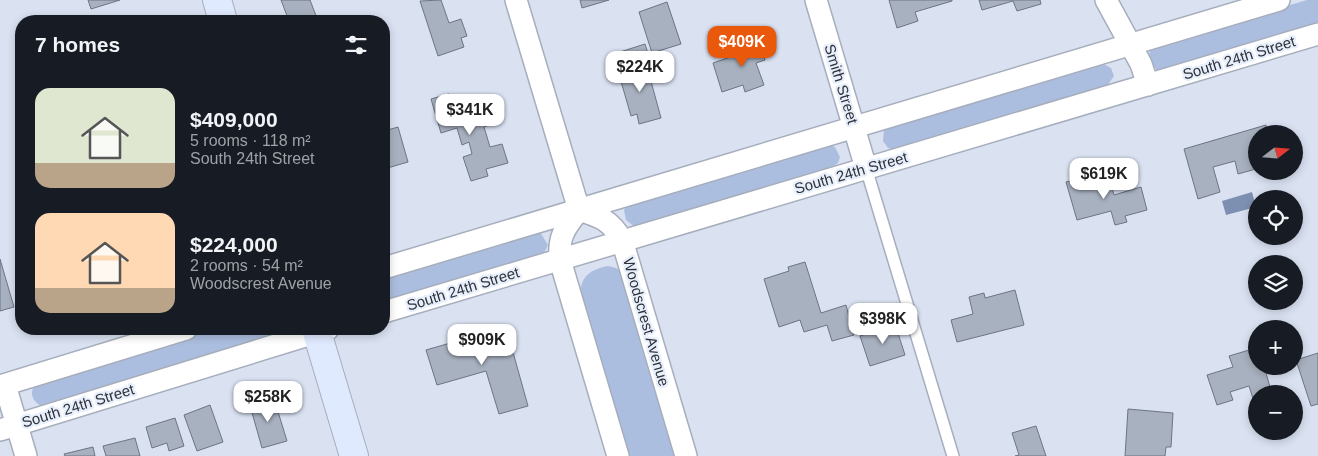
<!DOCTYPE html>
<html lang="en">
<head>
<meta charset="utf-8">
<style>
  body { margin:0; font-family:Helvetica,sans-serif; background:#20242c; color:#f1f3f6; height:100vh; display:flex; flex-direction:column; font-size:19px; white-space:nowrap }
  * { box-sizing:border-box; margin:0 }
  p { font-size:16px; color:#9ea1a6 }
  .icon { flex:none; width:28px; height:28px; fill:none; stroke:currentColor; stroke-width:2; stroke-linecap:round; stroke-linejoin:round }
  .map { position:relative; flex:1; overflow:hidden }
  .details { position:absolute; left:15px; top:15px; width:375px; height:320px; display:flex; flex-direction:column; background:#171b24; border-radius:20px; box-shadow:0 2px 8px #0003 }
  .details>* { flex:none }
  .needle { width:32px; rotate:73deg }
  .controls { position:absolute; left:1248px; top:125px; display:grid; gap:10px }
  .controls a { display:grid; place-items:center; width:55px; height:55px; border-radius:50%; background:#171b24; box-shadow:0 2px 8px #0003; font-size:25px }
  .price { position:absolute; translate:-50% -42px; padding:0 11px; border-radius:10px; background:#fff; color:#222; font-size:16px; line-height:32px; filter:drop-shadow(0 1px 2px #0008) }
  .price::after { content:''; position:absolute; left:50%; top:30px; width:15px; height:11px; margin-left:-8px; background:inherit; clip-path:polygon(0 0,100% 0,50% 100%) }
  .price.on { background:#ea580c; color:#fff }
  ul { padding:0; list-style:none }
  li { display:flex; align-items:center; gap:15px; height:125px; padding:0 20px }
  li span { display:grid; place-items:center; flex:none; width:140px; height:100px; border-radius:15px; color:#555 }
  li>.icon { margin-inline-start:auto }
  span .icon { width:60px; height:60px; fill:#fffc; stroke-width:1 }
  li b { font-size:21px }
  h2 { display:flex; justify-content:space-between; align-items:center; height:60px; padding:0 20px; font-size:21px }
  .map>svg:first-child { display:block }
  .green { fill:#acbedf }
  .water { fill:#7e90b2 }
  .building { fill:#a8b1c0; stroke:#6d7583 }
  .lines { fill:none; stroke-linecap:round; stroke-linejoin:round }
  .service-casing { stroke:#a6aebd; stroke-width:14 }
  .minor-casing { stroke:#a6aebd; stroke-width:24 }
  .secondary-casing { stroke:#a6aebd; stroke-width:30 }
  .service { stroke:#fff; stroke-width:11 }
  .minor { stroke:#fff; stroke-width:21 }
  .secondary { stroke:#e0eafe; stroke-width:28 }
  .labels { text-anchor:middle; stroke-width:4.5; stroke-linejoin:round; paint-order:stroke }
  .street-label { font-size:15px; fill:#2e3137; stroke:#e8effc }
</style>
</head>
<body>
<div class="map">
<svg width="1318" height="456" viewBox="0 0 1318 456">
  <rect width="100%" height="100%" fill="#dae2f2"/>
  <path class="green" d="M1307,0H1318V24L1160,71C1151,68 1148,58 1150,49L1158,44Z
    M1100,62L1111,68L1114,76L1107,86L896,150L888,148L883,141L884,129Z
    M830,145L835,147L840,157L838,163L829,169L635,227L626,220L624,210L627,205Z
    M540,232L548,245L543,255L384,302V276Z
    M608,266L616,268L623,273L682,456H626L580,292C582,275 592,269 608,266Z
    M208,329H285L282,332L48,405L41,406C28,398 30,387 41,380Z"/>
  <path class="water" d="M1252,192L1256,207L1226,215L1222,201Z"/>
  <path class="building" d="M88,0H120L91,9Z
    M281,0H310L318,21H289Z
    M441,0L449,23L461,19L467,36L461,38L464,47L438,56L420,1Z
    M580,0H609L582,8Z
    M889,0H952V1L915,12L918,21L897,28Z
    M979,0H1040L1041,4L1017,11L1013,1L982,10Z
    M667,2L681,44L652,53L639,12Z
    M756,33L765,60L756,63L764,85L745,92L743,85L722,92L713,63L748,51L743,37Z
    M645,44L650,60L626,68L620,52Z
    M646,63L661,118L639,124L637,114L631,116L618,71Z
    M449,94L456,115L484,107L489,125L484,127L490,147L502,144L508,163L486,169L488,176L471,181L463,157L472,154L469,142L462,145L457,128L441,133L431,99Z
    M1266,125L1268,134H1256V169L1238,174L1235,161L1213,167L1220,192L1198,199L1184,149Z
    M398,127L408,162L384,169V131Z
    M1093,175L1096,185L1110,181L1114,195L1141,187L1147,210L1125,216L1127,222L1115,225L1111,211L1077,220L1066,182Z
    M0,259L14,307L0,311Z
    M805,262L821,313L846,305L854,335L832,341L827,325L804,332L800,320L779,327L764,279L789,271L788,267Z
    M1015,290L1024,325L957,342L951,320L973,314L969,297L984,293L985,298Z
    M895,324L905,355L870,366L860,336Z
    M506,327L528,406L499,414L486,371L437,385L426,350Z
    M1256,348V366H1264L1272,394H1256L1255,405L1249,386L1230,392L1233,400L1217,405L1207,375L1233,367L1229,356Z
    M1318,353V404L1311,406L1296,360Z
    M267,397L270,407L276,405L287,441L262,448L249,402Z
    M210,405L223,442L197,451L184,415Z
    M1128,409L1173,413L1171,447H1166L1165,456H1125Z
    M175,418L184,446L169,451L167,443L152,448L146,427Z
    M1036,426L1046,456H1015L1019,455L1012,433Z
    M135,438L140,456H106L103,446Z
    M93,447L95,456H65L64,454Z"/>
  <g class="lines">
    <g class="service-casing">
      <path id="service" d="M866,168L953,456"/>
    </g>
    <g class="minor-casing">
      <path id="minor" d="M516,0L579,210
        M816,0L866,168
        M1106,0L1141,64L1148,85
        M579,210C601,217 610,220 622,240L686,456
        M579,210C565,228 558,236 560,260L618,456
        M384,268L1279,0
        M384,312L1318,34
        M5,385L26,456
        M0,386L186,329
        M0,430L328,329"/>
    </g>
    <g class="secondary-casing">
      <path id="secondary" d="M217,0L223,21
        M316,329L354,456"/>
    </g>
    <use href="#service" class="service"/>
    <use href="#minor" class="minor"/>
    <use href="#secondary" class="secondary"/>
  </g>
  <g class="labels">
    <g class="street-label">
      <text transform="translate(1239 58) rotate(-17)" y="5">South 24th Street</text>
      <text transform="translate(841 84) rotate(73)" y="5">Smith Street</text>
      <text transform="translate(851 173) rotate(-16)" y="5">South 24th Street</text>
      <text transform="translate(463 289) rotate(-17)" y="5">South 24th Street</text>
      <text transform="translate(646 322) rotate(74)" y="5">Woodscrest Avenue</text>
      <text transform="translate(78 406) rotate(-17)" y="5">South 24th Street</text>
    </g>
  </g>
</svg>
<div class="controls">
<a><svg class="needle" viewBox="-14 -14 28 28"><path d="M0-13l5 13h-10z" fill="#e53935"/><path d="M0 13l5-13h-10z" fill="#9ea1a6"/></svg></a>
<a><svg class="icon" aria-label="locate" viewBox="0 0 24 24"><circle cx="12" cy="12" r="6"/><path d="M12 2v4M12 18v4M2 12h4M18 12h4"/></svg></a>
<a><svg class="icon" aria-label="layers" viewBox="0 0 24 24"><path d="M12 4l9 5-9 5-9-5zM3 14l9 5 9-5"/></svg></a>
<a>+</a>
<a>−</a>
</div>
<b class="price on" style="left:742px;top:68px">$409K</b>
<b class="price" style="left:640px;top:93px">$224K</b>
<b class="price" style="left:470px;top:136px">$341K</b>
<b class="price" style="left:1104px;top:200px">$619K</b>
<b class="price" style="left:883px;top:345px">$398K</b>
<b class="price" style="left:482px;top:366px">$909K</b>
<b class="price" style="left:268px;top:423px">$258K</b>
<section class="details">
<h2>7 homes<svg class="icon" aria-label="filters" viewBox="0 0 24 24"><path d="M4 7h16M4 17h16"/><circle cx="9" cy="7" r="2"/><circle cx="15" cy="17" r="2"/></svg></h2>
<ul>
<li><span style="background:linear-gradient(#dfe7d0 75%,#b9a48a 0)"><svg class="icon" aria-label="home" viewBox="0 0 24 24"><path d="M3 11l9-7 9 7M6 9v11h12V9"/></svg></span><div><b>$409,000</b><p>5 rooms · 118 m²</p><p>South 24th Street</p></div></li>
<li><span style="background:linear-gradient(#ffd9b3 75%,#b9a48a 0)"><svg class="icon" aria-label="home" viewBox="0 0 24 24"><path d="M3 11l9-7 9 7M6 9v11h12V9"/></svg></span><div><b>$224,000</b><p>2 rooms · 54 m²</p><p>Woodscrest Avenue</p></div></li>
</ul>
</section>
</div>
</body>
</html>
